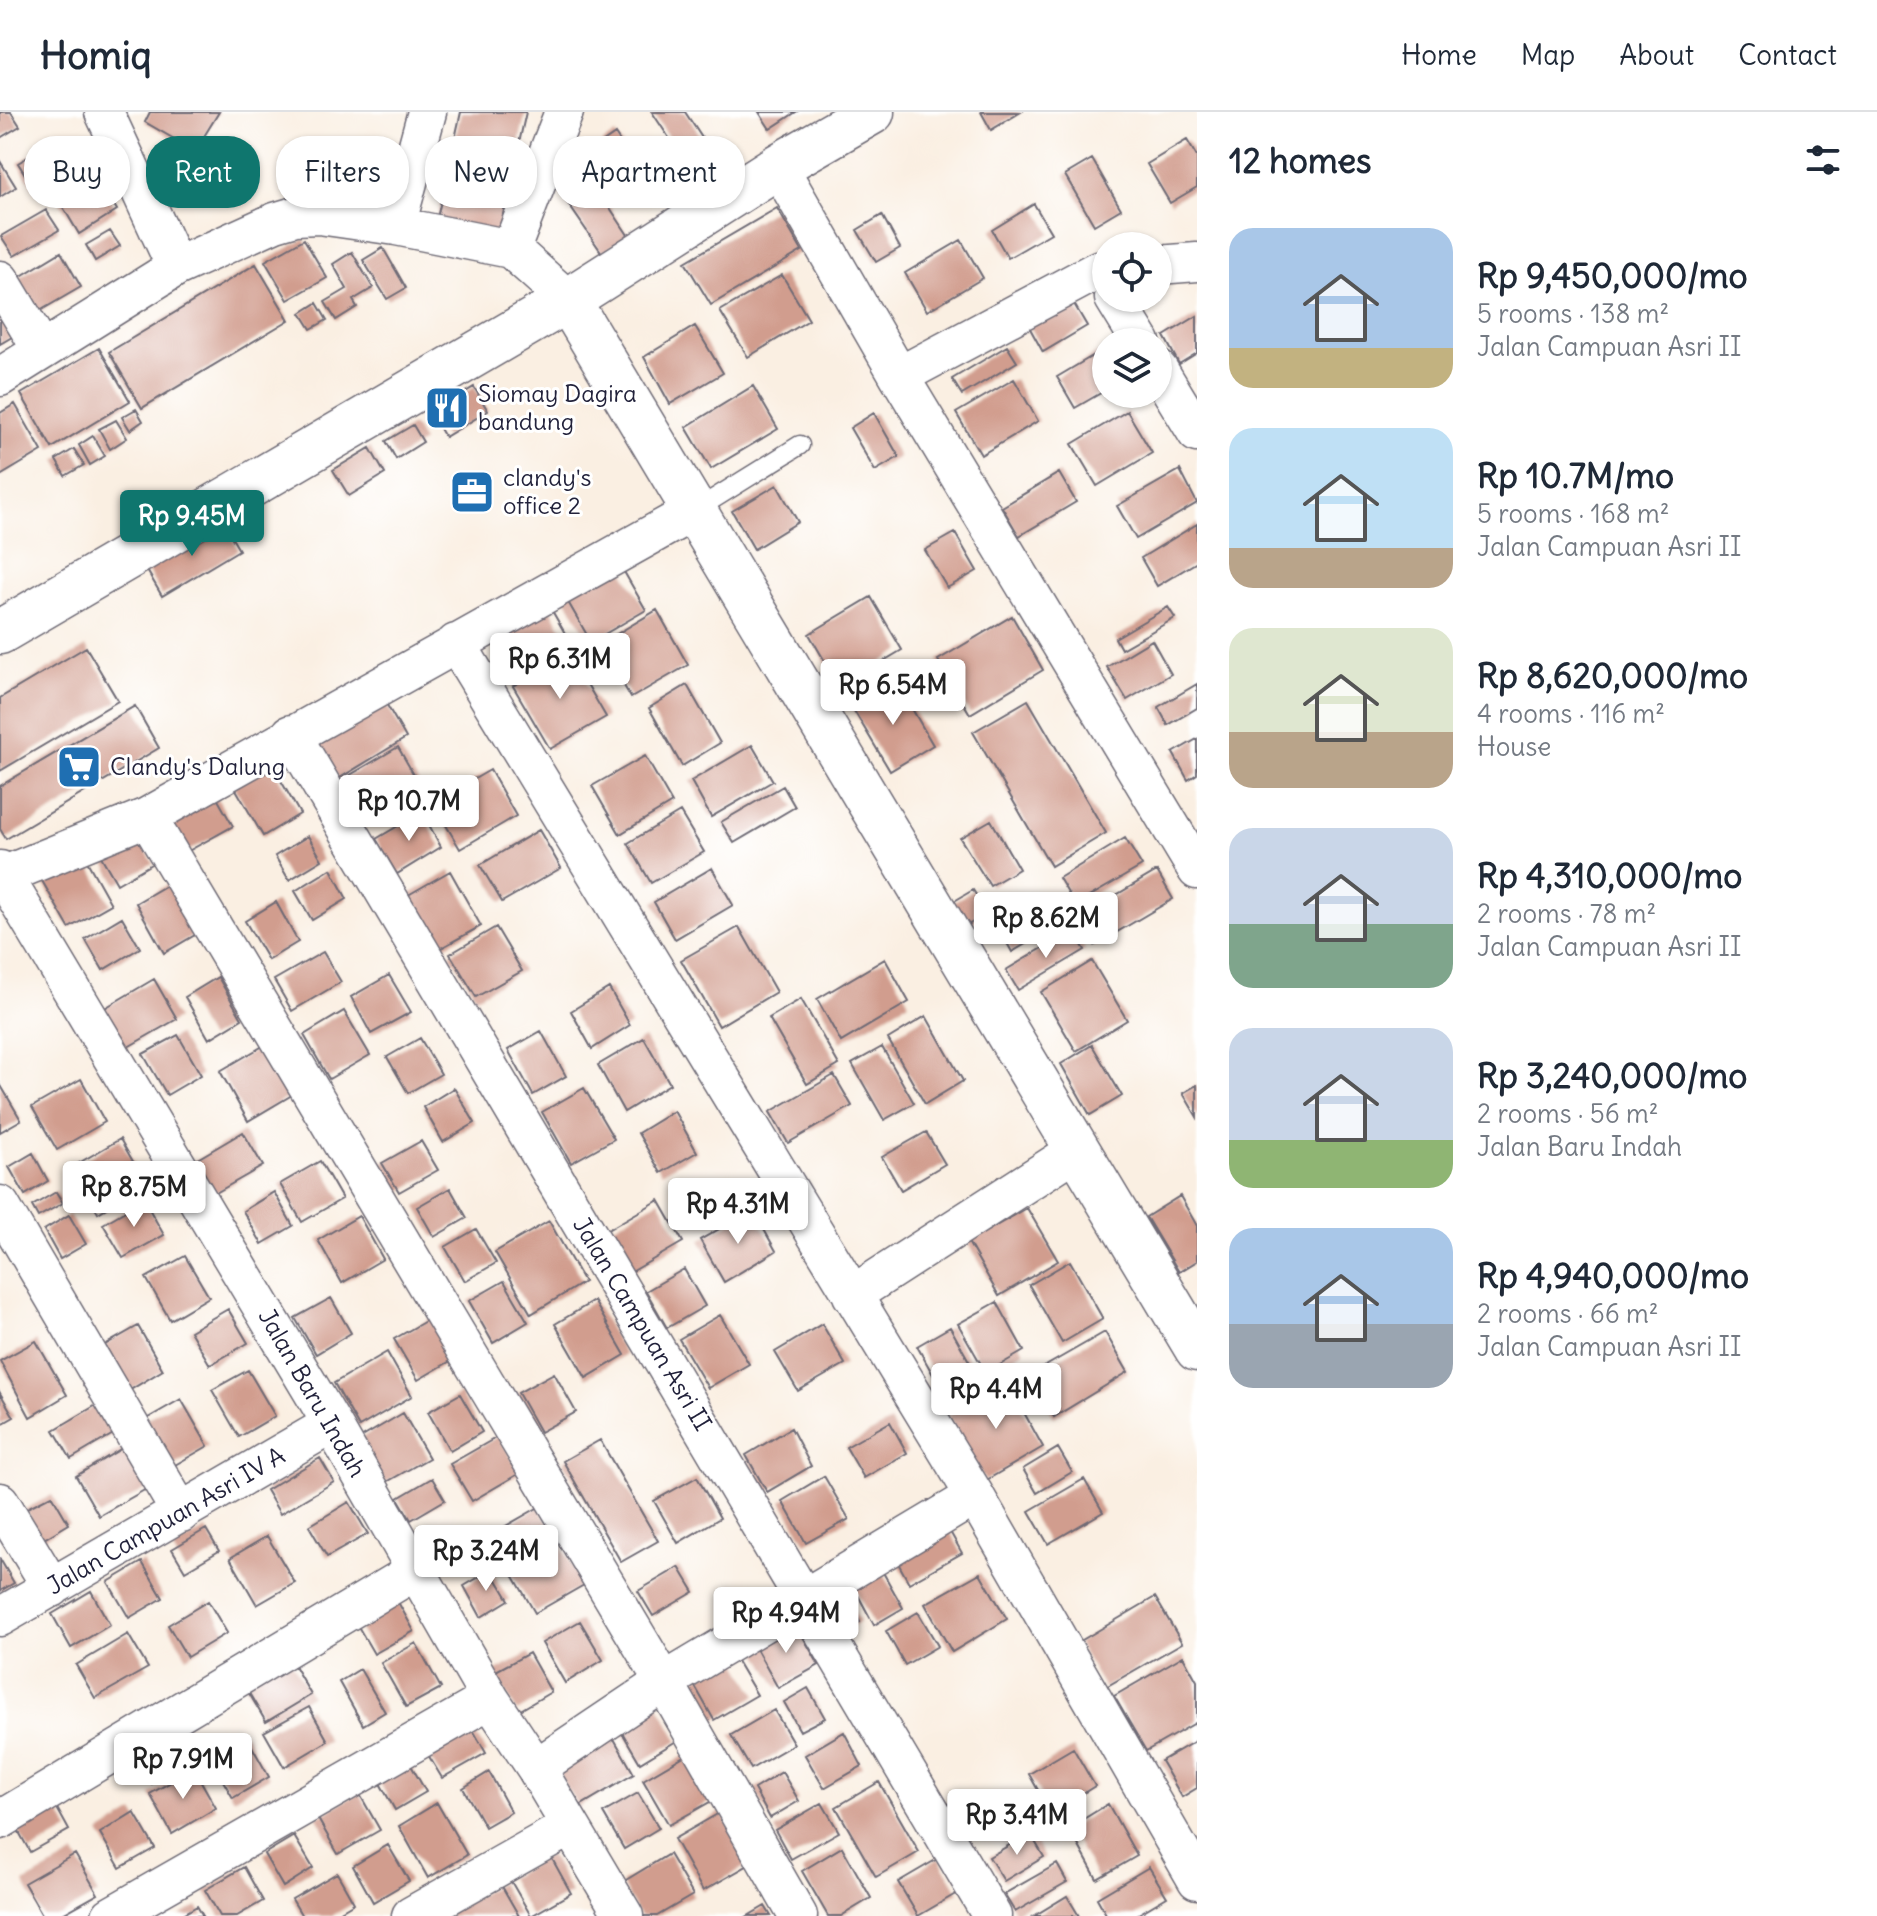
<!DOCTYPE html>
<html lang="en">
<head>
<meta charset="utf-8">
<style>
  body { margin:0; font-family:Delius,sans-serif; background:#f2f2f3; color:#1f2937; height:100vh; display:flex; flex-direction:column; font-size:30px; white-space:nowrap }
  * { box-sizing:border-box; margin:0 }
  p { font-size:26px; color:#747a83 }
  .icon { flex:none; width:44px; height:44px; fill:none; stroke:currentColor; stroke-width:2; stroke-linecap:round; stroke-linejoin:round }
  .map { position:relative; flex:1; overflow:hidden }
  .side { display:flex; flex-direction:column; background:#fff; width:680px }
  .side>* { flex:none }
  .banner { position:absolute; left:24px; top:24px; width:760px; height:72px; display:flex; gap:16px }
  .buttons { position:absolute; left:1092px; top:120px; display:grid; gap:16px }
  .buttons a { display:grid; place-items:center; width:80px; height:80px; border-radius:50%; background:#fff; box-shadow:0 2px 6px #0004; font-size:40px }
  .price { position:absolute; translate:-50% -68px; padding:0 18px; border-radius:8px; background:#fff; color:#222; font-size:26px; line-height:52px; filter:drop-shadow(0 2px 4px #0008) }
  .price::after { content:''; position:absolute; left:50%; top:48px; width:24px; height:18px; margin-left:-12px; background:inherit; clip-path:polygon(0 0,100% 0,50% 100%) }
  .price.current { background:#0f766e; color:#fff }
  ul { padding:0; list-style:none }
  li { display:flex; align-items:center; gap:24px; height:200px; padding:0 32px }
  li span { display:grid; place-items:center; flex:none; width:224px; height:160px; border-radius:24px; color:#555 }
  li>.icon { margin-inline-start:auto }
  span .icon { width:96px; height:96px; fill:#fffc; stroke-width:1 }
  li b { font-size:34px }
  h2 { display:flex; justify-content:space-between; align-items:center; height:96px; padding:0 32px; font-size:34px }
  .tag { padding:0 28px; border-radius:32px; background:#fff; box-shadow:0 2px 6px #0004; font-size:28px; line-height:72px }
  .tag.current { background:#0f766e; color:#fff }
  header { display:flex; align-items:center; gap:48px; box-sizing:border-box; height:112px; padding:0 40px; background:#fff; border-bottom:2px solid #e0e1e3 }
  header strong { font-size:38px }
  nav { display:flex; gap:44px; margin-inline-start:auto; font-size:28px }
  main { display:flex; flex:1; min-height:0 }
  .map>svg:first-child { display:block }
  .building { fill:#d19d8e }
  .lines { fill:none; stroke-linecap:round; stroke-linejoin:round }
  .service-casing { stroke:#6e6a75; stroke-width:21 }
  .minor-casing { stroke:#6e6a75; stroke-width:41 }
  .tertiary-casing { stroke:#6e6a75; stroke-width:47 }
  .service { stroke:#fff; stroke-width:18 }
  .minor { stroke:#fff; stroke-width:38 }
  .tertiary { stroke:#fff; stroke-width:44 }
  .labels { text-anchor:middle; stroke-width:6; stroke-linejoin:round; paint-order:stroke }
  .poi-label { font-size:24px; fill:#22223b; stroke:#fff; text-anchor:start }
  .street-label { font-size:24px; fill:#22223b; stroke:#fff }
</style>
</head>
<body>
<header>
<strong>Homiq</strong>
<nav><a>Home</a><a>Map</a><a>About</a><a>Contact</a></nav>
</header>
<main>
<div class="map">
<svg width="1197" height="1804" viewBox="0 0 1197 1804">
  <rect width="100%" height="100%" fill="#fff"/>
  <filter id="ink" filterUnits="userSpaceOnUse"><feTurbulence type="fractalNoise" baseFrequency=".0125" numOctaves="2"/><feDisplacementMap in="SourceGraphic" scale="16" xChannelSelector="R" yChannelSelector="G"/><feConvolveMatrix kernelMatrix="1 2 1 2 8 2 1 2 1" color-interpolation-filters="sRGB"/></filter>
  <filter id="wash" filterUnits="userSpaceOnUse"><feTurbulence type="fractalNoise" baseFrequency=".006" numOctaves="4" result="noise"/><feDisplacementMap in="SourceGraphic" scale="32" xChannelSelector="R" yChannelSelector="G"/><feGaussianBlur stdDeviation="1.8" result="paint"/><feColorMatrix in="noise" values="0 0 0 0 0 0 0 0 0 0 0 0 0 0 0 0 0 1.4 0 .05"/><feComposite in="paint" operator="in"/></filter>
  <g filter="url(#wash)">
    <rect width="100%" height="100%" fill="#faefe2"/>
    <g id="blocks">
      <path class="building" d="M0,0H11L20,14L0,26Z
        M150,0H219L195,39L145,10Z
        M461,0H526L497,129L435,115Z
        M652,0H685L704,29L681,44Z
        M759,0H796L770,17Z
        M981,0H1021L991,18Z
        M615,22L645,67L619,84L589,40Z
        M57,27L75,57L36,80L18,51Z
        M1187,28L1197,45V75L1170,91L1147,52Z
        M1092,47L1121,97L1094,113L1065,63Z
        M0,49L16,75L0,85Z
        M587,61L628,123L602,141L560,80Z
        M98,67L117,98L79,122L60,90Z
        M1034,92L1051,121L1008,146L992,118Z
        M777,96L802,139L711,193L685,150Z
        M46,98L59,118L14,144L1,124Z
        M882,103L900,136L876,150L857,118Z
        M110,119L120,134L95,149L86,133Z
        M304,127L327,166L288,188L265,149Z
        M961,128L983,166L927,199L905,161Z
        M383,136L406,176L387,187L363,148Z
        M61,140L81,175L38,200L18,166Z
        M352,140L373,176L353,188L357,195L336,208L325,190L347,177L333,152Z
        M256,152L289,208L142,296L109,240Z
        M782,163L809,208L748,245L720,199Z
        M1070,185L1087,214L1043,240L1027,211Z
        M317,191L327,208L311,217L301,201Z
        M0,203L12,225L0,232Z
        M1197,204V241L1179,252L1164,224Z
        M695,214L723,261L670,292L644,245Z
        M1007,234L1017,250L962,283L952,267Z
        M99,236L130,289L52,336L21,282Z
        M1106,236V278L1075,296L1057,265Z
        M1014,267L1038,309L981,343L956,301Z
        M753,274L778,317L711,357L686,315Z
        M474,275L488,299L445,325L431,301Z
        M15,292L42,339L0,364V301Z
        M136,297L143,309L130,318L122,305Z
        M1127,299L1152,341L1097,374L1072,332Z
        M874,301L899,345L875,359L850,316Z
        M116,308L127,326L110,337L99,317Z
        M413,313L423,330L396,347L386,329Z
        M93,324L105,344L90,353L79,333Z
        M370,336L385,362L349,384L333,358Z
        M74,337L84,353L65,364L56,348Z
        M1180,358L1197,391L1136,427L1117,394Z
        M1059,361L1076,390L1019,424L1002,395Z
        M777,373L798,410L754,437L732,399Z
        M222,409L239,438L162,484L145,455Z
        M1197,412V450L1157,474L1141,446Z
        M955,421L977,459L947,476L925,438Z
        M619,451L646,498L591,530L564,483Z
        M543,483L570,530L517,561L489,514Z
        M871,485L902,538L840,575L809,522Z
        M1168,495L1175,506L1121,537L1115,526Z
        M657,498L688,553L631,586L600,532Z
        M1012,504L1043,558L970,602L938,548Z
        M1152,528L1171,562L1127,588L1107,555Z
        M86,535L118,589L0,659V586Z
        M569,541L606,605L550,637L513,574Z
        M897,571L933,633L890,659L853,597Z
        M1197,572V596L1168,613L1158,595Z
        M687,573L720,631L682,654L649,596Z
        M380,581L406,626L338,667L311,620Z
        M1028,588L1106,721L1051,754L973,620Z
        M135,594L159,636L6,727L0,717V674Z
        M1197,627V662L1188,668L1173,641Z
        M752,633L773,669L711,705L691,669Z
        M398,635L422,677L363,711L340,669Z
        M645,644L672,691L620,722L592,674Z
        M268,646L300,702L263,724L230,667Z
        M490,658L516,704L460,737L433,691Z
        M209,672L233,714L183,742L159,701Z
        M783,674L795,695L734,731L721,710Z
        M422,700L441,735L397,762L376,727Z
        M680,700L704,740L651,771L628,731Z
        M991,708L1019,757L990,774L960,726Z
        M135,718L153,751L117,772L98,739Z
        M539,718L561,756L502,790L480,753Z
        M308,724L322,748L289,768L275,744Z
        M1125,726L1142,754L1075,793L1059,766Z
        M83,742L111,792L69,816L41,767Z
        M712,756L733,793L675,827L654,790Z
        M331,757L347,787L312,808L295,779Z
        M450,759L481,814L434,840L403,786Z
        M1157,759L1173,787L1095,833L1079,805Z
        M179,766L207,816L164,841L136,791Z
        M973,778L987,801L965,815L951,791Z
        M1036,785L1054,815L1012,840L995,809Z
        M276,790L298,830L268,848L245,809Z
        M122,805L140,836L103,858L85,827Z
        M496,815L522,859L476,885L450,842Z
        M739,815L776,880L719,914L681,848Z
        M1073,818L1085,838L1018,878L1006,858Z
        M323,840L341,870L292,899L274,868Z
        M885,847L909,890L841,930L817,887Z
        M1092,849L1127,908L1076,939L1041,880Z
        M389,863L411,900L371,922L351,885Z
        M218,865L242,907L209,927L185,885Z
        M154,867L177,907L121,939L98,900Z
        M609,876L630,913L592,937L571,899Z
        M801,887L839,953L807,972L769,906Z
        M344,899L370,943L329,967L304,923Z
        M926,904L963,969L925,992L888,927Z
        M541,919L566,964L533,983L508,938Z
        M178,923L201,963L167,983L143,942Z
        M420,926L441,962L408,981L387,945Z
        M644,926L670,972L624,1000L598,953Z
        M1092,933L1122,984L1090,1003L1061,952Z
        M263,934L292,983L248,1009L220,959Z
        M882,935L914,991L884,1008L852,952Z
        M834,963L852,994L788,1031L770,1000Z
        M81,967L105,1010L57,1038L32,995Z
        M0,972L21,1008L0,1020Z
        M1197,973V1005L1183,981Z
        M454,976L475,1011L443,1030L423,995Z
        M584,976L614,1027L571,1051L542,1000Z
        M674,999L697,1040L661,1061L638,1021Z
        M243,1020L263,1054L214,1082L194,1049Z
        M926,1020L945,1052L901,1078L882,1045Z
        M120,1027L146,1072L98,1101L72,1055Z
        M421,1029L438,1058L399,1080L382,1051Z
        M33,1041L48,1069L25,1083L9,1055Z
        M320,1049L342,1087L302,1110L280,1072Z
        M450,1076L467,1106L434,1125L417,1095Z
        M56,1080L63,1091L38,1105L32,1094Z
        M274,1080L293,1114L262,1132L243,1099Z
        M1180,1084L1197,1114V1149L1179,1160L1146,1105Z
        M144,1088L164,1123L123,1146L103,1112Z
        M659,1088L683,1130L628,1162L604,1120Z
        M1027,1096L1058,1149L999,1184L968,1130Z
        M753,1098L776,1139L724,1170L700,1128Z
        M69,1103L86,1132L60,1147L44,1118Z
        M359,1104L383,1147L342,1171L318,1128Z
        M549,1109L584,1170L531,1202L495,1140Z
        M476,1117L496,1151L465,1169L445,1135Z
        M185,1144L209,1185L170,1208L146,1166Z
        M1070,1149L1103,1207L1062,1231L1029,1173Z
        M684,1157L705,1194L667,1216L646,1179Z
        M504,1169L528,1210L493,1231L469,1189Z
        M331,1186L351,1221L316,1242L295,1206Z
        M594,1189L625,1243L586,1266L555,1212Z
        M997,1190L1024,1239L986,1261L958,1212Z
        M228,1197L248,1231L210,1253L190,1219Z
        M436,1203L459,1244L418,1268L394,1227Z
        M720,1203L749,1252L708,1276L679,1227Z
        M822,1212L845,1252L798,1279L775,1240Z
        M138,1214L163,1258L130,1278L105,1233Z
        M950,1215L974,1258L941,1277L917,1234Z
        M1105,1220L1128,1260L1054,1305L1030,1263Z
        M36,1229L67,1283L30,1305L0,1249Z
        M387,1240L412,1284L359,1315L334,1271Z
        M248,1258L275,1304L239,1325L212,1278Z
        M554,1261L576,1300L540,1320L518,1281Z
        M1007,1270L1043,1335L985,1369L948,1304Z
        M0,1281L14,1305L0,1313Z
        M460,1282L482,1320L450,1339L428,1300Z
        M181,1287L208,1334L168,1357L141,1310Z
        M98,1292L115,1321L71,1347L54,1318Z
        M403,1301L429,1346L385,1371L359,1327Z
        M890,1310L907,1341L864,1366L846,1335Z
        M791,1316L811,1354L767,1380L746,1343Z
        M499,1324L520,1361L472,1389L450,1352Z
        M600,1328L658,1429L621,1450L563,1349Z
        M124,1335L148,1376L99,1404L76,1364Z
        M1058,1336L1072,1360L1037,1381L1023,1357Z
        M320,1346L334,1370L280,1402L266,1378Z
        M824,1364L849,1407L806,1431L782,1389Z
        M697,1365L720,1406L678,1431L654,1389Z
        M432,1366L445,1388L411,1408L398,1386Z
        M1084,1367L1103,1400L1048,1432L1029,1399Z
        M52,1383L69,1412L42,1428L25,1397Z
        M349,1390L368,1422L327,1445L309,1414Z
        M539,1395L584,1473L535,1501L490,1423Z
        M944,1409L962,1441L909,1471L892,1440Z
        M206,1417L219,1439L185,1459L172,1437Z
        M267,1424L295,1471L257,1493L230,1446Z
        M0,1447L14,1471L0,1479Z
        M142,1450L163,1486L129,1506L108,1470Z
        M679,1455L694,1480L653,1504L638,1479Z
        M880,1455L903,1496L874,1513L852,1472Z
        M491,1458L509,1488L481,1505L464,1474Z
        M980,1461L1007,1507L952,1540L925,1492Z
        M91,1479L110,1513L71,1536L52,1502Z
        M844,1480L860,1510L838,1522L821,1493Z
        M393,1481L414,1519L374,1542L352,1504Z
        M1155,1485L1182,1531L1104,1576L1077,1531Z
        M208,1489L227,1521L187,1545L168,1513Z
        M918,1500L938,1534L905,1553L886,1519Z
        M580,1509L603,1548L565,1571L542,1531Z
        M794,1509L819,1553L778,1576L754,1533Z
        M128,1522L148,1556L95,1586L76,1553Z
        M416,1531L441,1576L406,1595L381,1551Z
        M529,1541L551,1580L517,1600L494,1560Z
        M734,1544L757,1583L714,1608L692,1569Z
        M1183,1544L1197,1569V1610L1146,1639L1114,1584Z
        M289,1545L311,1583L266,1610L243,1571Z
        M360,1557L385,1600L363,1613L339,1570Z
        M808,1576L825,1606L800,1619L784,1590Z
        M655,1587L678,1628L640,1651L616,1610Z
        M309,1595L328,1629L284,1655L264,1620Z
        M774,1598L794,1632L751,1657L731,1623Z
        M177,1615L196,1647L152,1672L133,1641Z
        M472,1616L486,1641L442,1666L427,1641Z
        M609,1618L634,1662L578,1695L553,1651Z
        M844,1620L862,1654L824,1676L805,1643Z
        M245,1622L269,1665L233,1686L208,1643Z
        M1197,1628V1676L1182,1685L1161,1649Z
        M1073,1636L1095,1674L1051,1701L1029,1662Z
        M689,1641L715,1687L669,1713L643,1668Z
        M407,1646L426,1680L395,1698L376,1664Z
        M194,1657L216,1696L172,1722L150,1682Z
        M489,1660L511,1700L485,1715L463,1676Z
        M782,1660L799,1689L770,1706L754,1677Z
        M879,1670L919,1740L876,1765L836,1695Z
        M359,1681L380,1718L338,1742L317,1705Z
        M638,1681L659,1716L624,1737L603,1701Z
        M53,1689L69,1718L30,1740L14,1711Z
        M437,1691L467,1743L428,1766L399,1714Z
        M822,1691L839,1720L791,1747L775,1718Z
        M1108,1692L1137,1744L1097,1767L1069,1716Z
        M134,1700L155,1736L120,1756L100,1721Z
        M721,1700L750,1752L703,1779L674,1727Z
        M1030,1721L1044,1745L1004,1769L989,1745Z
        M294,1724L313,1756L283,1775L264,1742Z
        M388,1733L409,1769L373,1790L353,1754Z
        M842,1735L871,1786L841,1804H828L802,1759Z
        M75,1742L98,1782L59,1804H43L24,1771Z
        M669,1742L693,1783L657,1804H640L621,1771Z
        M550,1743L571,1781L531,1804L509,1766Z
        M939,1746L959,1780L918,1804L898,1770Z
        M1057,1752L1067,1770L1015,1800L1004,1782Z
        M244,1755L263,1789L237,1804H220L205,1778Z
        M1149,1755L1167,1785L1135,1804H1107L1097,1786Z
        M337,1761L354,1791L332,1804H302L292,1787Z
        M500,1771L519,1804H450L448,1801Z
        M1067,1784L1079,1804H1034Z
        M197,1794L203,1804H180Z
        M765,1794L771,1804H748Z"/>
    </g>
  </g>
  <g filter="url(#ink)">
    <use href="#blocks" fill-opacity="0" stroke="#6e6a75" stroke-width="2"/>
    <g class="lines">
      <g class="service-casing">
        <path id="service" d="M694,399L800,333"/>
      </g>
      <g class="minor-casing">
        <path id="minor" d="M104,0L176,155
          M778,54L899,264L1197,758
          M396,114L427,0
          M511,137L564,0
          M1158,153L1197,150
          M0,168L42,238
          M1114,186L1141,230
          M1158,257L1197,321
          M899,264L1098,158H1106
          M0,265L176,155L275,110L295,104L319,103L396,114L511,137L568,188
          M456,531L975,1384L1197,1768
          M291,622L992,1804
          M147,705L664,1570L798,1804
          M0,758L332,1312L490,1587L536,1656L624,1804
          M0,765L147,705L694,399
          M0,1093L181,1401
          M852,1183L1077,1038
          M0,1390L52,1476
          M0,1505L332,1312
          M536,1656L664,1570L975,1384
          M0,1708L415,1459
          M111,1804L490,1587
          M411,1804L569,1715"/>
      </g>
      <g class="tertiary-casing">
        <path id="tertiary" d="M568,188L1197,1237
          M0,520L568,188L778,54L872,0"/>
      </g>
      <use href="#service" class="service"/>
      <use href="#minor" class="minor"/>
      <use href="#tertiary" class="tertiary"/>
    </g>
  </g>
  <defs>
    <g id="restaurant-square" transform="scale(2.3)"><rect x="-9" y="-9" width="18" height="18" rx="4" fill="#1f6fb2" stroke="#fff"/><path d="M-5-6h1v4h1v-4h1v4h1v-4h1v5L-1.5 .5V6h-2V.5L-5-1ZM5-6V6H3V1.5H1.5Q1.5-4 5-6Z" fill="#fff"/></g>
    <g id="office-square" transform="scale(2.3)"><rect x="-9" y="-9" width="18" height="18" rx="4" fill="#1f6fb2" stroke="#fff"/><path d="M-6-3h4V-5.5h4V-3h4V5H-6ZM-1-4.5V-3h2v-1.5ZM-6 0V1H6V0Z" fill="#fff"/></g>
    <g id="supermarket-square" transform="scale(2.3)"><rect x="-9" y="-9" width="18" height="18" rx="4" fill="#1f6fb2" stroke="#fff"/><path d="M-6-5.5h2.5l.6 2H6L4.5 2H-2.5L-4.4-4H-6ZM-1.5 3.2a1.3 1.3 0 1 0 .1 0ZM3 3.2a1.3 1.3 0 1 0 .1 0Z" fill="#fff"/></g>
  </defs>
  <g fill-rule="evenodd">
    <use href="#restaurant-square" x="447" y="296"/>
    <use href="#office-square" x="472" y="380"/>
    <use href="#supermarket-square" x="79" y="655"/>
  </g>
  <g class="labels">
    <g class="poi-label">
      <text x="478" y="290">Siomay Dagira<tspan x="478" dy="28">bandung</tspan></text>
      <text x="503" y="374">clandy's<tspan x="503" dy="28">office 2</tspan></text>
      <text x="110" y="663">Clandy's Dalung</text>
    </g>
    <g class="street-label">
      <text transform="translate(642 1212) rotate(59)" y="8">Jalan Campuan Asri II</text>
      <text transform="translate(312 1281) rotate(60)" y="8">Jalan Baru Indah</text>
      <text transform="translate(166 1409) rotate(-30)" y="8">Jalan Campuan Asri IV A</text>
    </g>
  </g>
</svg>
<div class="buttons">
<a><svg class="icon" aria-label="locate" viewBox="0 0 24 24"><circle cx="12" cy="12" r="6"/><path d="M12 2v4M12 18v4M2 12h4M18 12h4"/></svg></a>
<a><svg class="icon" aria-label="layers" viewBox="0 0 24 24"><path d="M12 4l9 5-9 5-9-5zM3 14l9 5 9-5"/></svg></a>
</div>
<b class="price current" style="left:192px;top:446px">Rp 9.45M</b>
<b class="price" style="left:560px;top:589px">Rp 6.31M</b>
<b class="price" style="left:893px;top:615px">Rp 6.54M</b>
<b class="price" style="left:409px;top:731px">Rp 10.7M</b>
<b class="price" style="left:1046px;top:848px">Rp 8.62M</b>
<b class="price" style="left:134px;top:1117px">Rp 8.75M</b>
<b class="price" style="left:738px;top:1134px">Rp 4.31M</b>
<b class="price" style="left:996px;top:1319px">Rp 4.4M</b>
<b class="price" style="left:486px;top:1481px">Rp 3.24M</b>
<b class="price" style="left:786px;top:1543px">Rp 4.94M</b>
<b class="price" style="left:183px;top:1689px">Rp 7.91M</b>
<b class="price" style="left:1017px;top:1745px">Rp 3.41M</b>
<div class="banner">
<a class="tag">Buy</a>
<a class="tag current">Rent</a>
<a class="tag">Filters</a>
<a class="tag">New</a>
<a class="tag">Apartment</a>
</div>
</div>
<section class="side">
<h2>12 homes<svg class="icon" aria-label="filters" viewBox="0 0 24 24"><path d="M4 7h16M4 17h16"/><circle cx="9" cy="7" r="2"/><circle cx="15" cy="17" r="2"/></svg></h2>
<ul>
<li><span style="background:linear-gradient(#a9c7e8 75%,#c2b280 0)"><svg class="icon" aria-label="home" viewBox="0 0 24 24"><path d="M3 11l9-7 9 7M6 9v11h12V9"/></svg></span><div><b>Rp 9,450,000/mo</b><p>5 rooms · 138 m²</p><p>Jalan Campuan Asri II</p></div></li>
<li><span style="background:linear-gradient(#bfe0f5 75%,#b9a48a 0)"><svg class="icon" aria-label="home" viewBox="0 0 24 24"><path d="M3 11l9-7 9 7M6 9v11h12V9"/></svg></span><div><b>Rp 10.7M/mo</b><p>5 rooms · 168 m²</p><p>Jalan Campuan Asri II</p></div></li>
<li><span style="background:linear-gradient(#dfe7d0 65%,#b9a48a 0)"><svg class="icon" aria-label="home" viewBox="0 0 24 24"><path d="M3 11l9-7 9 7M6 9v11h12V9"/></svg></span><div><b>Rp 8,620,000/mo</b><p>4 rooms · 116 m²</p><p>House</p></div></li>
<li><span style="background:linear-gradient(#c9d6e8 60%,#7fa58c 0)"><svg class="icon" aria-label="home" viewBox="0 0 24 24"><path d="M3 11l9-7 9 7M6 9v11h12V9"/></svg></span><div><b>Rp 4,310,000/mo</b><p>2 rooms · 78 m²</p><p>Jalan Campuan Asri II</p></div></li>
<li><span style="background:linear-gradient(#c9d6e8 70%,#8fb573 0)"><svg class="icon" aria-label="home" viewBox="0 0 24 24"><path d="M3 11l9-7 9 7M6 9v11h12V9"/></svg></span><div><b>Rp 3,240,000/mo</b><p>2 rooms · 56 m²</p><p>Jalan Baru Indah</p></div></li>
<li><span style="background:linear-gradient(#a9c7e8 60%,#9aa5b1 0)"><svg class="icon" aria-label="home" viewBox="0 0 24 24"><path d="M3 11l9-7 9 7M6 9v11h12V9"/></svg></span><div><b>Rp 4,940,000/mo</b><p>2 rooms · 66 m²</p><p>Jalan Campuan Asri II</p></div></li>
</ul>
</section>
</main>
</body>
</html>
